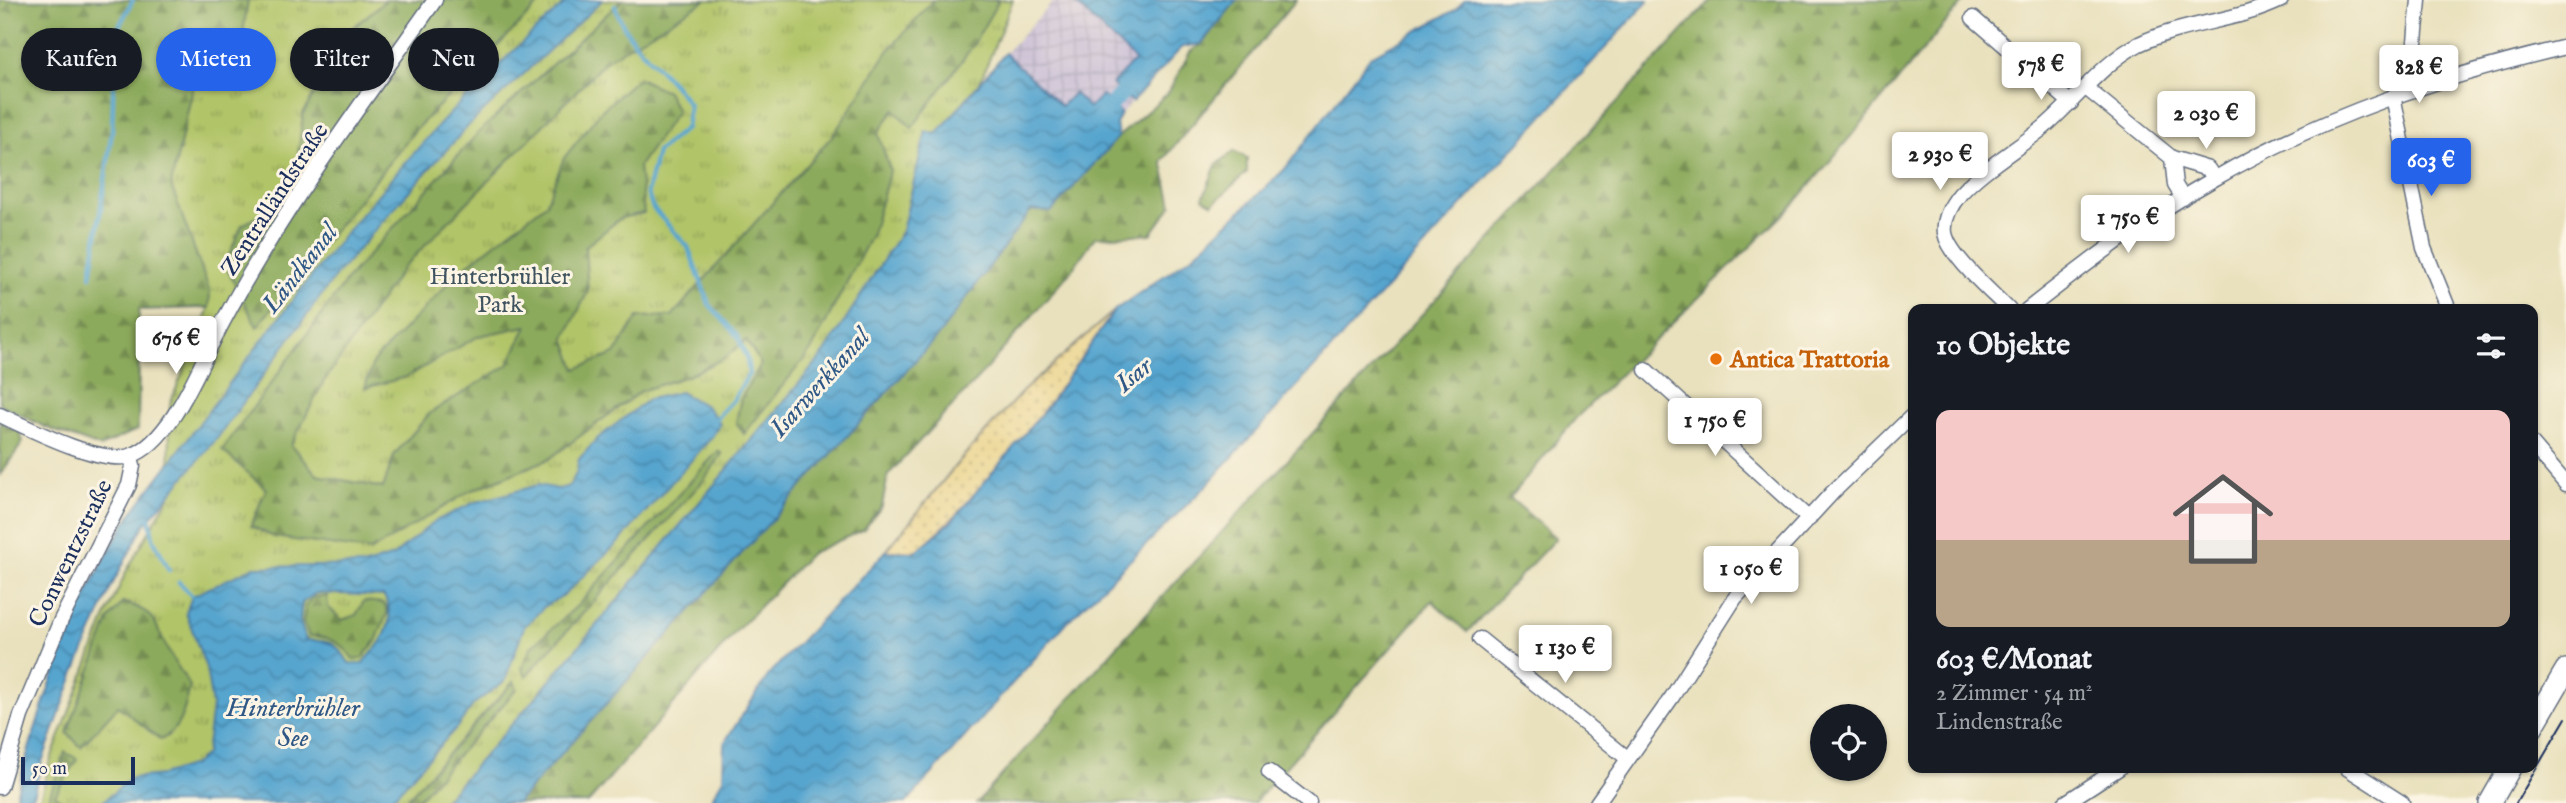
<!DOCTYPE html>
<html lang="de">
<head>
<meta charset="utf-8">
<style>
  body { margin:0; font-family:"IM FELL English",serif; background:#20242c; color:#f1f3f6; height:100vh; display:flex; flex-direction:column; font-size:26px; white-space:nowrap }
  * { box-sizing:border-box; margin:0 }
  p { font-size:23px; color:#9ea1a6 }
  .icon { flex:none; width:38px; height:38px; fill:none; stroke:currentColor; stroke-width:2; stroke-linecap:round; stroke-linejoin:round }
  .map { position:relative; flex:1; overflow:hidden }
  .panel { position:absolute; left:1908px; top:304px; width:630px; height:469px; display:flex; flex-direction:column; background:#171b24; border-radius:14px; box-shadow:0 2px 5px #0004 }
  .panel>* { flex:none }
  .top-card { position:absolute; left:21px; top:28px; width:665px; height:63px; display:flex; gap:14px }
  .tools { position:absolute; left:1810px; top:704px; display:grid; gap:14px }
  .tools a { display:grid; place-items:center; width:77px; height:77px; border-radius:50%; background:#171b24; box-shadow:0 2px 5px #0004; font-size:35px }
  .scale { position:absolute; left:21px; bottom:18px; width:114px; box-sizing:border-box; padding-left:7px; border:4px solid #1b2f5e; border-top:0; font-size:19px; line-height:24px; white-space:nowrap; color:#1b2f5e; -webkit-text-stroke:5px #fcf5e5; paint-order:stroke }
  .price { position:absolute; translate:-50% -60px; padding:0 16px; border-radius:7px; background:#fff; color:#222; font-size:23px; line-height:46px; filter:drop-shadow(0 2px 4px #0008) }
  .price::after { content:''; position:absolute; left:50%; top:42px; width:21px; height:16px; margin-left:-10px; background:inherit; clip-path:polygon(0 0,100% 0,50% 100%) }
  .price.current { background:#2563eb; color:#fff }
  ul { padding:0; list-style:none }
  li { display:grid; align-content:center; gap:14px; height:371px; padding:0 28px }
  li+li { border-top:2px solid #363941 }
  li span { display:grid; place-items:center; height:217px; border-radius:14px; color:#555 }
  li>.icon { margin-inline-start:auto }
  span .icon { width:126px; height:126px; fill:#fffc; stroke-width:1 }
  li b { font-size:30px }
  h2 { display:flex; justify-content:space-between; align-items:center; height:84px; padding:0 28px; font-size:30px }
  .chip { padding:0 24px; border-radius:32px; background:#171b24; box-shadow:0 2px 5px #0004; font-size:24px; line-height:63px }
  .chip.current { background:#2563eb; color:#fff }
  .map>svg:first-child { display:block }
  .industrial { fill:url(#industrial-grid) }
  .grass { fill:url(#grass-tufts); stroke:#667a62; stroke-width:2 }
  .forest { fill:url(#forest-firs); stroke:#546c5d; stroke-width:2 }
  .sand { fill:url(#sand-dots); stroke:#84847e; stroke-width:2 }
  .water { fill:url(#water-waves); stroke:#386a96; stroke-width:2; fill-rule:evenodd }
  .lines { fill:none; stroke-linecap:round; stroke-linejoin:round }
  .stream { stroke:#56a5cf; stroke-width:4.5 }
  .canal { stroke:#56a5cf; stroke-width:16 }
  .street-casing { stroke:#636d7f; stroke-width:17 }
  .secondary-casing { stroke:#636d7f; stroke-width:24 }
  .street { stroke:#fff; stroke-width:14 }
  .secondary { stroke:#fff; stroke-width:21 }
  .tram { stroke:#1b2f5e; stroke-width:2 }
  .food-dot { fill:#e8710a; stroke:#fcf5e5; stroke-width:2.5 }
  .labels { text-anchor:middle; stroke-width:6; stroke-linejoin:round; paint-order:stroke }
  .street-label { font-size:24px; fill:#1b2f5e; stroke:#fcf5e5 }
  .park-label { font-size:24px; fill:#405460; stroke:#fcf5e5 }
  .food-label { font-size:24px; font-weight:bold; fill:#c56008; stroke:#fcf5e5; text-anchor:start }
  .water-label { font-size:26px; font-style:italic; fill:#305886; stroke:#fcf5e5 }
</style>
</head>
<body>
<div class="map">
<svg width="2566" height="803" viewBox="0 0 2566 803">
  <defs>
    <pattern id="industrial-grid" width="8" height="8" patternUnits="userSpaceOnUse" patternTransform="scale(1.75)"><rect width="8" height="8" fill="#cabfd6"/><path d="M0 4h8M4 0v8" fill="none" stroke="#ada4ba"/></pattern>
    <pattern id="grass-tufts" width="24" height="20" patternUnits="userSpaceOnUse" patternTransform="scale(1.75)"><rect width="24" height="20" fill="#b1c467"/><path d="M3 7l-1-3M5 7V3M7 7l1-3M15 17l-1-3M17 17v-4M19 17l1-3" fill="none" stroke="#8fa058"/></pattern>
    <pattern id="forest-firs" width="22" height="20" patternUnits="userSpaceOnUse" patternTransform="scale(1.75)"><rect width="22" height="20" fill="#8caa5c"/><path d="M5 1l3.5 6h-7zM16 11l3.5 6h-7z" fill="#728b4f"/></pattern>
    <pattern id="sand-dots" width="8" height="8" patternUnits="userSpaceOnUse" patternTransform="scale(1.75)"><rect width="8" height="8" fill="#eeda9e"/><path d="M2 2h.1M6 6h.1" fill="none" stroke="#ccbb8a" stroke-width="1.8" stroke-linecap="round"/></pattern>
    <pattern id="water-waves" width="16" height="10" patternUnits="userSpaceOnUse" patternTransform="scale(1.75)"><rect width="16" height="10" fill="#56a5cf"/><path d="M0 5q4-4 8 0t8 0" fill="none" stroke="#4687ab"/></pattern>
  </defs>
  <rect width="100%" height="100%" fill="#fcf5e5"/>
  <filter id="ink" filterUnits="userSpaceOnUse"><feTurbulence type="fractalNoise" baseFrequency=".0143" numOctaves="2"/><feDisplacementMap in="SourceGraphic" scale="14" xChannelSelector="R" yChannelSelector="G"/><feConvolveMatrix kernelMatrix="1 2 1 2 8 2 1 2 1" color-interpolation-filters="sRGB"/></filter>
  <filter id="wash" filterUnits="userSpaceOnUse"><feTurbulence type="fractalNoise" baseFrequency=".00686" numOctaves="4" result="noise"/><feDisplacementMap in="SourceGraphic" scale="28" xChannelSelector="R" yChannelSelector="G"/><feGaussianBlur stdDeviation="1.57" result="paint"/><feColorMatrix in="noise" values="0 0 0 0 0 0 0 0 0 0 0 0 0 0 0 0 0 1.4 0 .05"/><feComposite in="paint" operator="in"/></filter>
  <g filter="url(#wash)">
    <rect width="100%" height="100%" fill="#e9e1bd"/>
    <path class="industrial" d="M1055,0H1072L1135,60L1112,84L1132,102L1121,114L1102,96L1090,108L1061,106L1005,53Z"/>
    <path class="grass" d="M0,0H1013L980,82L942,128L936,134L926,132L902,231L823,355L537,696L442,803H39L49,764L107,614L127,570L169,497L170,404L209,308L139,310L138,429L100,447L45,427L0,404Z"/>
    <path class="forest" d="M0,0H248L241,46L195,79L171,185L210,292L209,307L139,310L138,429L100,447L45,427L0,404Z
      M386,0H543L416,129L257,327L225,265L242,225L259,216L296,173L303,114L350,30Z
      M622,0H706L608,59L403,268L324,381L291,445L317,475L383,488L394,455L430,413L508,365L527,326L479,336L406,377L365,388L373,362L463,268L546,204L564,158L601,111L638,78L667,91L677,111L639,166L644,213L621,218L585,247L588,291L565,338L576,369L615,354L638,317L672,316L834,134L888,51L933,0H999L972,47L912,128L894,110L878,133L890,170L872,234L812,349L744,434L736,422L741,398L761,364L746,340L726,357L690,375L641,391L549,459L470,491L371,551L274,537L251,526L266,489L222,450L349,277L479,132Z
      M1237,0H1296L1162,161L1172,205L1151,234L1095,237L1071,271L979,377L888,475L882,506L863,530L811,553L738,629L588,803H517L941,332L1031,210L1051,212L1118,137L1168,93L1190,52L1201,44Z
      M1711,0H1965L1794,204L1576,418L1510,498L1556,538L1467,632L1432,601L1254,803H977L1127,635Z
      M1234,151L1247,158V172L1213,204L1203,198L1216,165Z
      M0,422L20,432L23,442L0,475Z
      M718,451L722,454L704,480L526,676L522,668L531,647L577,606Z
      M327,596L328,607L342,620L356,615L364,601L383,603L388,611L376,641L362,658L353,659C342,642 328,636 309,636L303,622L306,605L314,597Z
      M123,602C159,613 153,623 169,652C176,664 183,675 190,686C185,708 182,728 161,740L118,706L81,747L67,733L109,620Z
      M514,681L517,689L415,803H403Z
      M65,752L77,759L55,795L63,803H47Z"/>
    <path class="sand" d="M1115,310C1055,395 995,486 915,552L886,551L961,459L1023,391Z"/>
    <path class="water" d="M568,0H603L470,124L402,199L337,274L219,436L144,525L112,585L75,672L42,762L31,803H14C40,703 76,598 133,511C238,374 337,232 457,106C492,69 531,35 568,0Z
      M1072,0H1237L1201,44L1182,47L1132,102L1112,84L1135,60Z
      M1465,0H1649L1205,487L1068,621L906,803H709L723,779L724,743L770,673L886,551L915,552L950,523L1047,407L1115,310L1194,255L1284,170L1371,56L1455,10Z
      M1005,53L1061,106L1074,93L1089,108L1102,95L1121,114L1116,124L1118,137L1051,212L1031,210L941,332L517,803H442L537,696L823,355L902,231L926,131L936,134L942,128Z
      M680,392L706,406L720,423L712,437L619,542L564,595L545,606L524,627L505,681L474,704L457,727L388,803H101L131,778L162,775L193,765L206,754L212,706L206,668L186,613L192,596L254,567L366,565L393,556L435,521L473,503L538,485L559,489L569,486L576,474L579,459L598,438L649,399ZM316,593L384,596C399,623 381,644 362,664L349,663C336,641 330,641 306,640L300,621L302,603Z"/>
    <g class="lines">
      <path class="stream" d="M615,6C629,51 666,67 689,105L686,128L657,152L647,193L653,208L688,247L709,304L738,337L747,359L749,374L733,400L716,418
        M91,276L112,131L115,34L133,0
        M149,516L153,538L169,570
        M179,582L192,596"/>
      <path class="canal" d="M1097,121L1136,77"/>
    </g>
  </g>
  <g filter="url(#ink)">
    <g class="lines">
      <g class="street-casing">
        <path id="street" d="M1973,18L2071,103
          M2419,86C2410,60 2417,28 2419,0
          M2086,88L2172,158L2208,169L2214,178
          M2393,96L2424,248L2449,310
          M2172,158L2175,185L2183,198
          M2009,310C1992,292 1949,256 1945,233C1943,218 1951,205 1960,194C1984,168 2016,150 2043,128C2075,101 2102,63 2139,44C2185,22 2236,22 2281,0
          M2027,310C2087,263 2148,216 2214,179C2324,115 2443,76 2566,47
          M1646,370L1809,519
          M0,415C28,428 101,465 130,456C167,444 194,380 210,347C271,224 356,112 435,0
          M2532,444L2566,484
          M1480,639L1627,758
          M2347,768L2402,803
          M1269,772L1309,803
          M0,787L21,716L61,620L129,485L133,466L131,456
          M1597,803L1672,697L1735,598L1832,493L1913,415
          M2065,803L2119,768"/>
      </g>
      <g class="secondary-casing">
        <path id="secondary" d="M2532,728L2566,670
          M2490,803L2510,768"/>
      </g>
      <use href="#street" class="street"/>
      <use href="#secondary" class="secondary"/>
      <path class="tram" d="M2516,803L2566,718"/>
    </g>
  </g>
  <circle class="food-dot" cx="1716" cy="359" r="7"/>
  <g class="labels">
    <g class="street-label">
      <text transform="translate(274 199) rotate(-57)" y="8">Zentralländstraße</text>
      <text transform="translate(70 553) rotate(-64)" y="8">Conwentzstraße</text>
    </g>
    <g class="park-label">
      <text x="500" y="284">Hinterbrühler<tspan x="500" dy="28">Park</tspan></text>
    </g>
    <g class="food-label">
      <text x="1730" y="367">Antica Trattoria</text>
    </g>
    <g class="water-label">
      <text transform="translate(299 268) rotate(-52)" y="9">Ländkanal</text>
      <text transform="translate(1133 374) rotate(-39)" y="9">Isar</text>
      <text transform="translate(819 382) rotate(-48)" y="9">Isarwerkkanal</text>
      <text x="293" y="716">Hinterbrühler<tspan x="293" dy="30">See</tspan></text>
    </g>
  </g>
</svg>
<div class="tools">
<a><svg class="icon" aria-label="locate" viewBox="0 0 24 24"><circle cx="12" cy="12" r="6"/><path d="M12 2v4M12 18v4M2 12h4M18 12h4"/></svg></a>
</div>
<div class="scale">50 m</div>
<b class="price" style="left:2041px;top:102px">578 €</b>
<b class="price" style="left:2419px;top:105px">828 €</b>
<b class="price" style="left:2206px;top:151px">2 030 €</b>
<b class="price" style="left:1940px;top:192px">2 930 €</b>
<b class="price current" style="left:2431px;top:198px">603 €</b>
<b class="price" style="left:2128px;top:255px">1 750 €</b>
<b class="price" style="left:176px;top:376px">676 €</b>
<b class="price" style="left:1715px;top:458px">1 750 €</b>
<b class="price" style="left:1751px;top:606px">1 050 €</b>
<b class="price" style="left:1565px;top:685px">1 130 €</b>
<div class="top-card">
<a class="chip">Kaufen</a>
<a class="chip current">Mieten</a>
<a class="chip">Filter</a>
<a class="chip">Neu</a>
</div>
<section class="panel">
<h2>10 Objekte<svg class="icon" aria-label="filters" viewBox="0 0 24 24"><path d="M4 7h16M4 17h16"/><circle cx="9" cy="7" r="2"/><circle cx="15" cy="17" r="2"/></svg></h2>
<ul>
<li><span style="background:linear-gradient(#f6c9c9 60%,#b9a48a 0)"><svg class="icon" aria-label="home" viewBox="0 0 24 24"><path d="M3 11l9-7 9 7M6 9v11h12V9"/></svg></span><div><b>603 €/Monat</b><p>2 Zimmer · 54 m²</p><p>Lindenstraße</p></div></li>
</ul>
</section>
</div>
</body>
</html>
